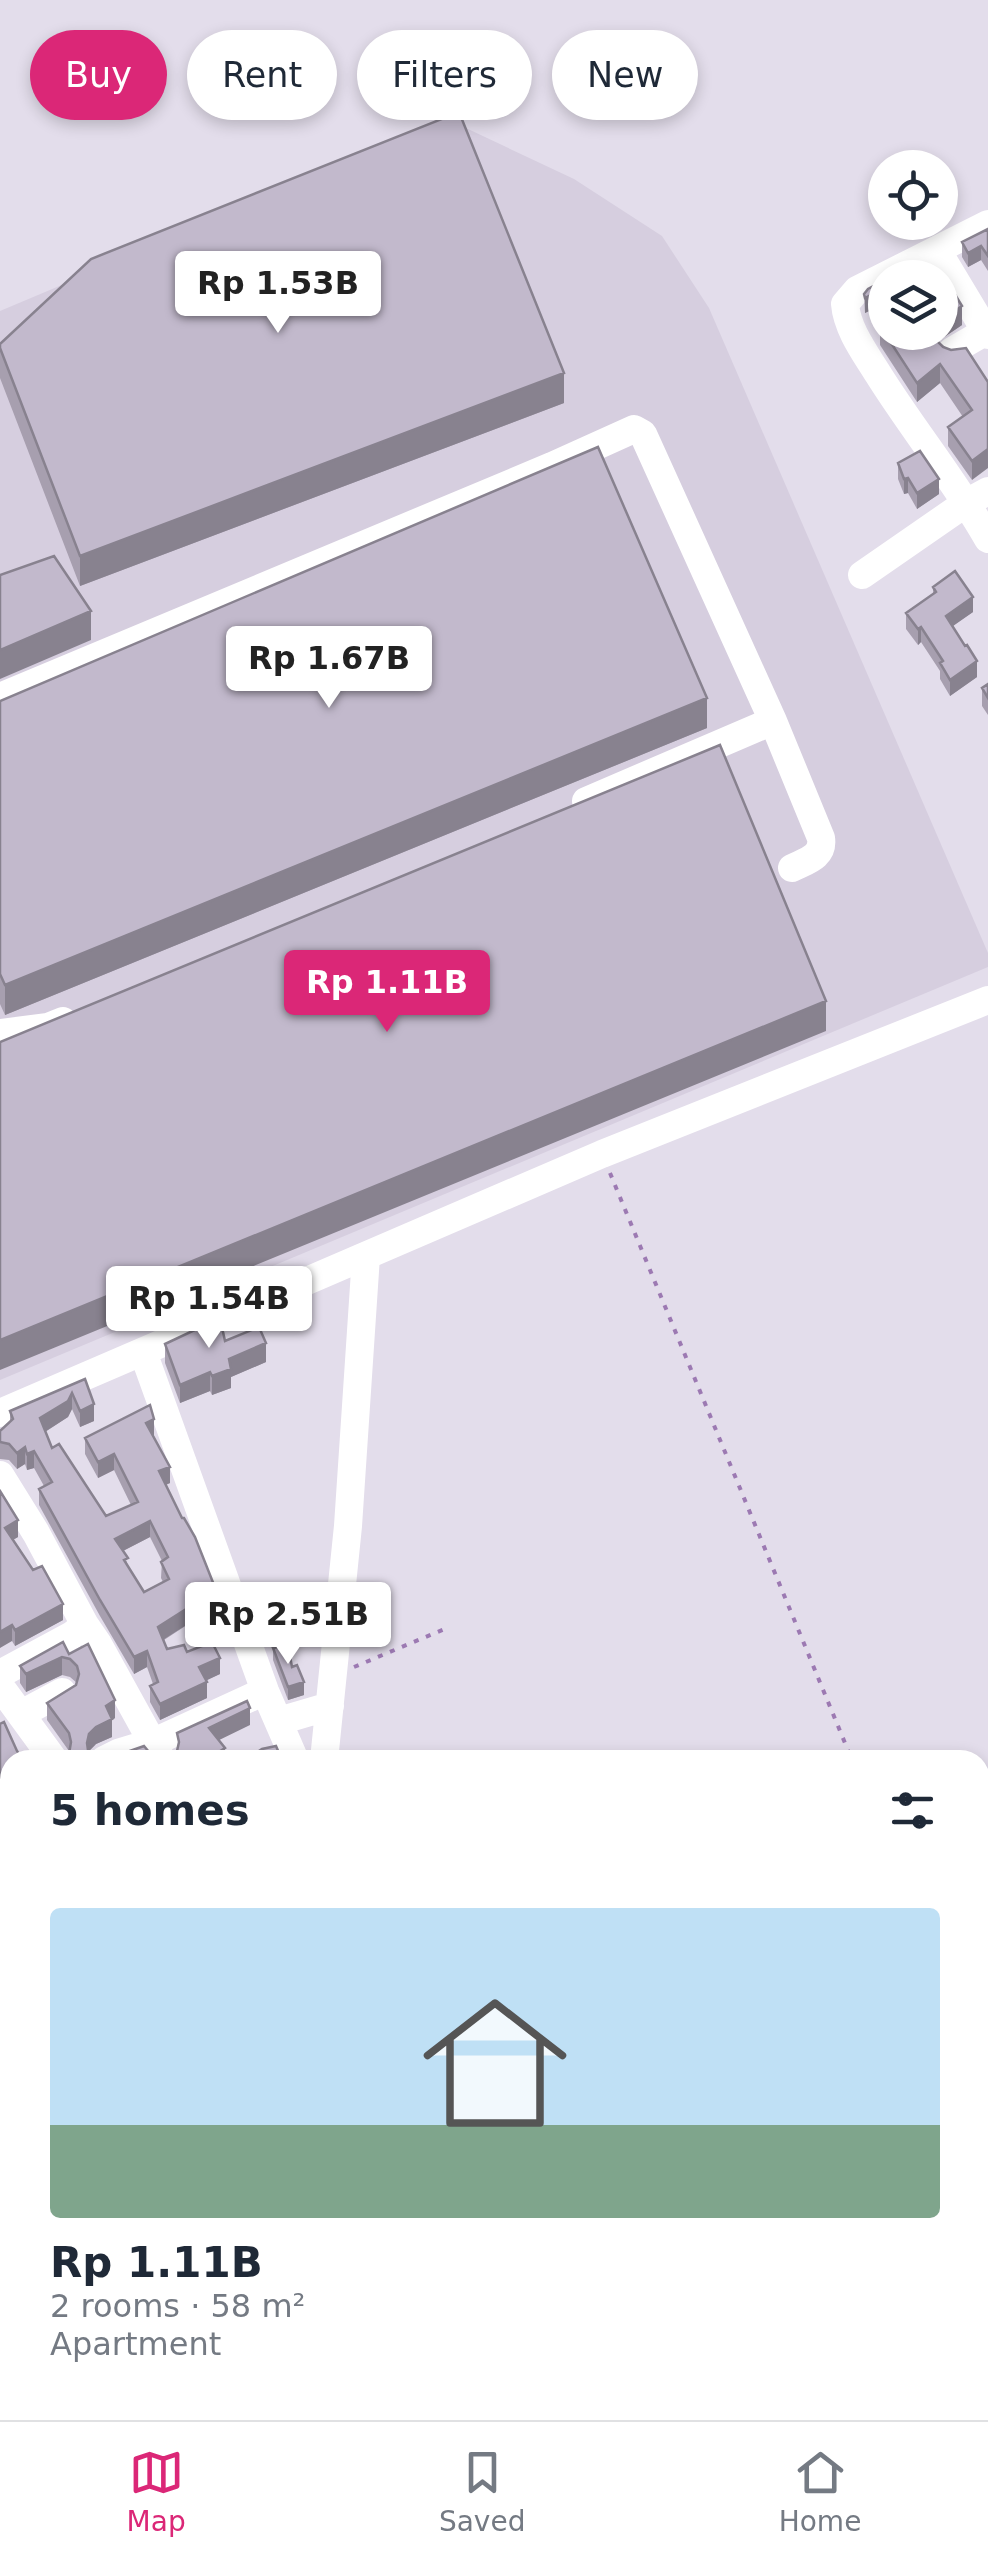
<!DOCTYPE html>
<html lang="en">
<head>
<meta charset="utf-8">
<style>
  body { margin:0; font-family:"DejaVu Sans",sans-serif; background:#f2f2f3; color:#1f2937; height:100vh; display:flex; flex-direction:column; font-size:38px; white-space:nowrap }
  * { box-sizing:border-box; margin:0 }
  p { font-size:32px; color:#747a83 }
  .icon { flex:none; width:55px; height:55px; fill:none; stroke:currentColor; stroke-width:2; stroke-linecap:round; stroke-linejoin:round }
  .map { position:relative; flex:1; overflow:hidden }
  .side { position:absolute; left:0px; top:1750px; width:990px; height:670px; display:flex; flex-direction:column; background:#fff; border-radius:30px 30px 0 0; box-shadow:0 5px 15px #0003 }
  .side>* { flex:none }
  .banner { position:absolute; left:30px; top:30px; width:930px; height:90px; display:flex; gap:20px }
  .fabs { position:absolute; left:868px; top:150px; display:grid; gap:20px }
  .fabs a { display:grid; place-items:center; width:90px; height:90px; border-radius:50%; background:#fff; box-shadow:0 5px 15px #0003; font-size:50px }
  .price { position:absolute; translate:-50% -85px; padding:0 22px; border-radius:10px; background:#fff; color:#222; font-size:32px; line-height:65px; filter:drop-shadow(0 2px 5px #0008) }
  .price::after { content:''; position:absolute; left:50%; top:60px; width:30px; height:22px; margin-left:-15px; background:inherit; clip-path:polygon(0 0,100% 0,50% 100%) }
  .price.active { background:#db2777; color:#fff }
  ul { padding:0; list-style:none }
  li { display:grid; align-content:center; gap:20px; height:530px; padding:0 50px }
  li+li { border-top:2px solid #e0e1e3 }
  li span { display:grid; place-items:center; height:310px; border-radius:10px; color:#555 }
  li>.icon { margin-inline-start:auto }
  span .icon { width:180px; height:180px; fill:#fffc; stroke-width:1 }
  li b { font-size:42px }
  h2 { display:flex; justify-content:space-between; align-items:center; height:120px; padding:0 50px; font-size:42px }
  .pill { padding:0 35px; border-radius:45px; background:#fff; box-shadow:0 5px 15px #0003; font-size:35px; line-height:90px }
  .pill.active { background:#db2777; color:#fff }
  .menu { display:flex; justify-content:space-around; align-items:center; height:140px; border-top:2px solid #e0e1e3; background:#fff; font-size:28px; color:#747a83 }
  .menu a { display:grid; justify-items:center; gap:5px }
  .menu .active { color:#db2777 }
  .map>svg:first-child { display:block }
  .built { fill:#d6cedf }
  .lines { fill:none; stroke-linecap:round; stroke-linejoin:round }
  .path { stroke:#9c79b2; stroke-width:4; stroke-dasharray:5 8; stroke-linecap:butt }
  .minor { stroke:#fff; stroke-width:28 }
  .wall { fill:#a79faf; fill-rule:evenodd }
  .shaded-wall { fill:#88828f }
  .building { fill:#c2b9cc; stroke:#88828f; stroke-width:2.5; fill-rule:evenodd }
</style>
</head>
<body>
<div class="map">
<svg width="988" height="2420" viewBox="0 0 988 2420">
  <rect width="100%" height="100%" fill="#e3ddeb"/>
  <path class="built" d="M451,121L574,179L662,236L709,308L988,953V967L0,1380V311Z"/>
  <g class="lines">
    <path class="path" d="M610,1173L852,1760
      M354,1667L447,1628
      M980,2068L988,2088"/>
    <path class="minor" d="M988,224L857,290L845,304C847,329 865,353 878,374C913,430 956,482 988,539
      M937,250L988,335
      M952,351L988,330
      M862,575L966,503L988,491
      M0,697L552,466L634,429L643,434L773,721L821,838C824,857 806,861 792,868
      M586,801L773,721
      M0,1033L48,1027L63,1021
      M143,1352L265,1691L295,1760
      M0,1413L602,1154L988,1000
      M0,1475L36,1533L85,1625L98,1644L162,1760
      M0,1674L72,1635L85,1625
      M0,1686L54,1760
      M21,1714L62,1692
      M279,1721L330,1706
      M104,1760L118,1753L154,1742L265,1691
      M324,1760L348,1526L366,1256
      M0,1837L10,1830
      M2,1984L10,1996
      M0,2077L10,2070
      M0,2154L10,2171
      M0,2290L10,2283
      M980,2344L988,2346
      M223,2410L229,2420
      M314,2410V2420
      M85,2420L97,2412
      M587,2420L602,2410"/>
  </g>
  <path class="wall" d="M988,229V271L981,260L968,267L962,257V242Z
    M885,285V317L879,306L865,313L864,294Z
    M962,325L938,341L988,382L972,480L948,446V427L963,417L940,383L917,402L880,345V326Z
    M0,344L564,403L80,586L0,378Z
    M898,463L939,494L917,509L908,493L904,494L898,479Z
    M933,587L973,612L952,626L977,677L950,696L940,679V671L921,642L918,645L906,629V613L933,594Z
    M988,684V715L982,706V688Z
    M0,701L707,728L5,1015L0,1004Z
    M225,1341L266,1362L231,1377V1388L212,1395L210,1391L180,1403L165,1363V1344Z
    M85,1379L94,1421L80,1427L72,1409L68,1417L45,1432L52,1448L106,1516L131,1505L114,1470L98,1478L85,1454V1438L154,1435L153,1436L170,1483L166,1485L216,1606L164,1640L167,1649L187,1652L220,1674L206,1680L207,1698L160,1720L150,1702V1686L153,1684L147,1667L134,1674L100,1616L39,1505V1489L44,1486L34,1468L27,1470L25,1464L17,1469L9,1460L0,1459V1442L10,1421V1411ZM150,1537L162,1561L161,1578L163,1582L144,1592L128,1566L123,1551Z
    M0,1491L18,1537L13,1540L63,1620L15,1646L12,1641Z
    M273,1648L292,1667L304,1695L288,1700L273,1660Z
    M69,1654L115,1718L112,1720V1737L96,1744L89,1751L95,1758L104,1760H69V1751L47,1720V1703L76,1685L77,1683L70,1677L62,1675L26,1692L20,1683V1666Z
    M10,1835V1969L0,1967V1838Z
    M10,2076V2141L0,2137V2079Z
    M350,2410H423L428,2420H350Z"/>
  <path class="shaded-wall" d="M981,246V260L968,267V253Z
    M879,290V306L865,313V298Z
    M962,306V325L937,342L935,332H940V321Z
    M940,364V383L917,402V383Z
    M564,373V403L80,586V556Z
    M988,449V468L972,480V461Z
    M908,478V493L904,494V479Z
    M939,479V494L917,509V493Z
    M973,597V612L946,631V616Z
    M91,611V640L0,679V650Z
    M921,627V642L918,645V629Z
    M977,661V677L950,696V680Z
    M707,698V728L5,1015V985Z
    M826,1001V1031L0,1370V1340Z
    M266,1343V1362L231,1377V1388L212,1395V1376L229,1359Z
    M210,1372V1391L180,1403V1385Z
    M72,1393V1409L68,1417L40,1435V1418Z
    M94,1404V1421L80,1427V1411Z
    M154,1419V1435L146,1439V1423Z
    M25,1447V1464L17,1469V1453Z
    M34,1451V1468L27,1470V1454Z
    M114,1454V1470L98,1478V1462Z
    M170,1467V1483L159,1487V1471Z
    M18,1520V1537L5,1544V1528Z
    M150,1521V1537L115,1555V1539Z
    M216,1590V1606L158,1643V1627Z
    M63,1604V1620L15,1646V1630Z
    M12,1625V1641L0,1648V1632Z
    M147,1651V1667L134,1674V1657Z
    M62,1657V1675L26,1692V1674Z
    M220,1658V1674L199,1684V1667Z
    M207,1682V1698L160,1720V1704Z
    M304,1682V1695L288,1700V1687Z
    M115,1700V1718L112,1720V1737L96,1744L89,1751L87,1743L89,1734L106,1706Z
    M250,1708V1725L209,1745V1728Z
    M225,1748V1760H206Z
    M9,1796V1813L0,1816V1799Z
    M10,2240V2256L0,2261V2245Z
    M10,2304V2320L0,2326V2310Z
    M381,2410H388V2420H363Z"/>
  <path class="building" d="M459,112L564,373L80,556L0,348V344L91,259Z
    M988,229V256L981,246L968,253L962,242Z
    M883,281L885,285L879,288L880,290L865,298L864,294L868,289Z
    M885,285V298L879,288Z
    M951,288L962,306L940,321V296Z
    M885,324V332H935L936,340L943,347L951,350L966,348L988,382V449L972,461L948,427L972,410L940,364L917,383L880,326Z
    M598,447L707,698L5,985L0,974V701Z
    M920,451L939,479L917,493L908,478L904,479L898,463Z
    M54,556L91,611L0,650V575Z
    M955,571L973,597L946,616L965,646L967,645L977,661L950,680L940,663L943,661L921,627L918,629L906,613L936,592L933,587Z
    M988,684V698L982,688Z
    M720,745L826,1001L0,1340V1042Z
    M220,1318L225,1341L259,1327L266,1343L229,1359L231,1369L212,1376L210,1372L180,1385L165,1344Z
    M85,1379L94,1404L80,1411L72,1393L68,1401L40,1418L52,1448L59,1444L106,1516L138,1502L114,1454L98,1462L85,1438L150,1405L154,1419L146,1423L170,1467L159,1471L182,1518H184L195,1537L216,1590L158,1627L167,1649L184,1645L187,1652L212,1642L220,1658L199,1667L207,1682L160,1704L150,1686L158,1682L147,1651L134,1657L100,1600L39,1489L52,1482L34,1451L27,1454L25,1447L17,1453L9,1444L0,1442V1431L13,1419L10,1411ZM150,1521L168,1557L161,1562L169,1579L144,1592L124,1560L128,1558L115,1539Z
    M0,1491L18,1520L5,1528L33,1570L42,1566L63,1604L15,1630L12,1625L0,1632Z
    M63,1642L69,1654L88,1644L115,1700L106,1706L112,1719L96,1727L89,1734L87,1743L88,1750L95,1758L104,1760H73L69,1754L71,1742L69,1733L47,1703L76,1685L79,1674L77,1666L70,1659L62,1657L26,1674L20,1666Z
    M288,1645L292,1667L297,1665L304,1682L288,1687L273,1648Z
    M247,1701L250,1708L209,1728L225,1748L206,1760H163L170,1758L177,1751L179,1742L177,1733Z
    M4,1722L17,1751L23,1760H10V1796L0,1799V1724Z
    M144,1746L154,1758L162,1760H104Z
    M276,1746L282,1760H245L262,1749Z
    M10,1835V1952L0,1951V1859L6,1854L0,1846V1838Z
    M10,2076V2125L0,2121V2079Z
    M0,2206L7,2218L10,2216V2240L0,2245Z
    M10,2287V2304L0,2310V2292Z
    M0,2347L4,2354L10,2350V2410H56L63,2420H1Z
    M108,2410H213L220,2419L223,2420H90Z
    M252,2410H282L288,2420H258Z
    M353,2410H381L363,2420H358Z
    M390,2410H423L428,2420H396Z"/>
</svg>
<div class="fabs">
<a><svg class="icon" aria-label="locate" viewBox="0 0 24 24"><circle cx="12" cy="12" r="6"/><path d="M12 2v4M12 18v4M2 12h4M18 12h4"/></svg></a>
<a><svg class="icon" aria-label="layers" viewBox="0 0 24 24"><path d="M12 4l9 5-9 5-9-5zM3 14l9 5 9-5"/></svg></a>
</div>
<b class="price" style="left:278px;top:336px">Rp 1.53B</b>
<b class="price" style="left:329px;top:711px">Rp 1.67B</b>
<b class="price active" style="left:387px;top:1035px">Rp 1.11B</b>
<b class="price" style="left:209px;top:1351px">Rp 1.54B</b>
<b class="price" style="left:288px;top:1667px">Rp 2.51B</b>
<div class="banner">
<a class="pill active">Buy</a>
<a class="pill">Rent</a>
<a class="pill">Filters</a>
<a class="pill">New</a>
</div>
<section class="side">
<h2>5 homes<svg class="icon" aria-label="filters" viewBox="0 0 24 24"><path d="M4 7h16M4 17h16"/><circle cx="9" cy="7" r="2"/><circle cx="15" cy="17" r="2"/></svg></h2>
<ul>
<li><span style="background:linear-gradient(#bfe0f5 70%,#7fa58c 0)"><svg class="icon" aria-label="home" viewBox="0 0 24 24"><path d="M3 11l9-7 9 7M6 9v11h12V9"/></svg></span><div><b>Rp 1.11B</b><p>2 rooms · 58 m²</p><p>Apartment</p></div></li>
</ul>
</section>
</div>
<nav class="menu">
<a class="active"><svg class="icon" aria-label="map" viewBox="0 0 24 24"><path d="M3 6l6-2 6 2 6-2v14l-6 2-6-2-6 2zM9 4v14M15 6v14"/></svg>Map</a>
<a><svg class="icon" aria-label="saved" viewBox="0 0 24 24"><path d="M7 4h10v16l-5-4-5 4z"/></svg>Saved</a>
<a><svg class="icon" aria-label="home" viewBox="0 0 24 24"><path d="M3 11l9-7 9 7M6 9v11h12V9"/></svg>Home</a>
</nav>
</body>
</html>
